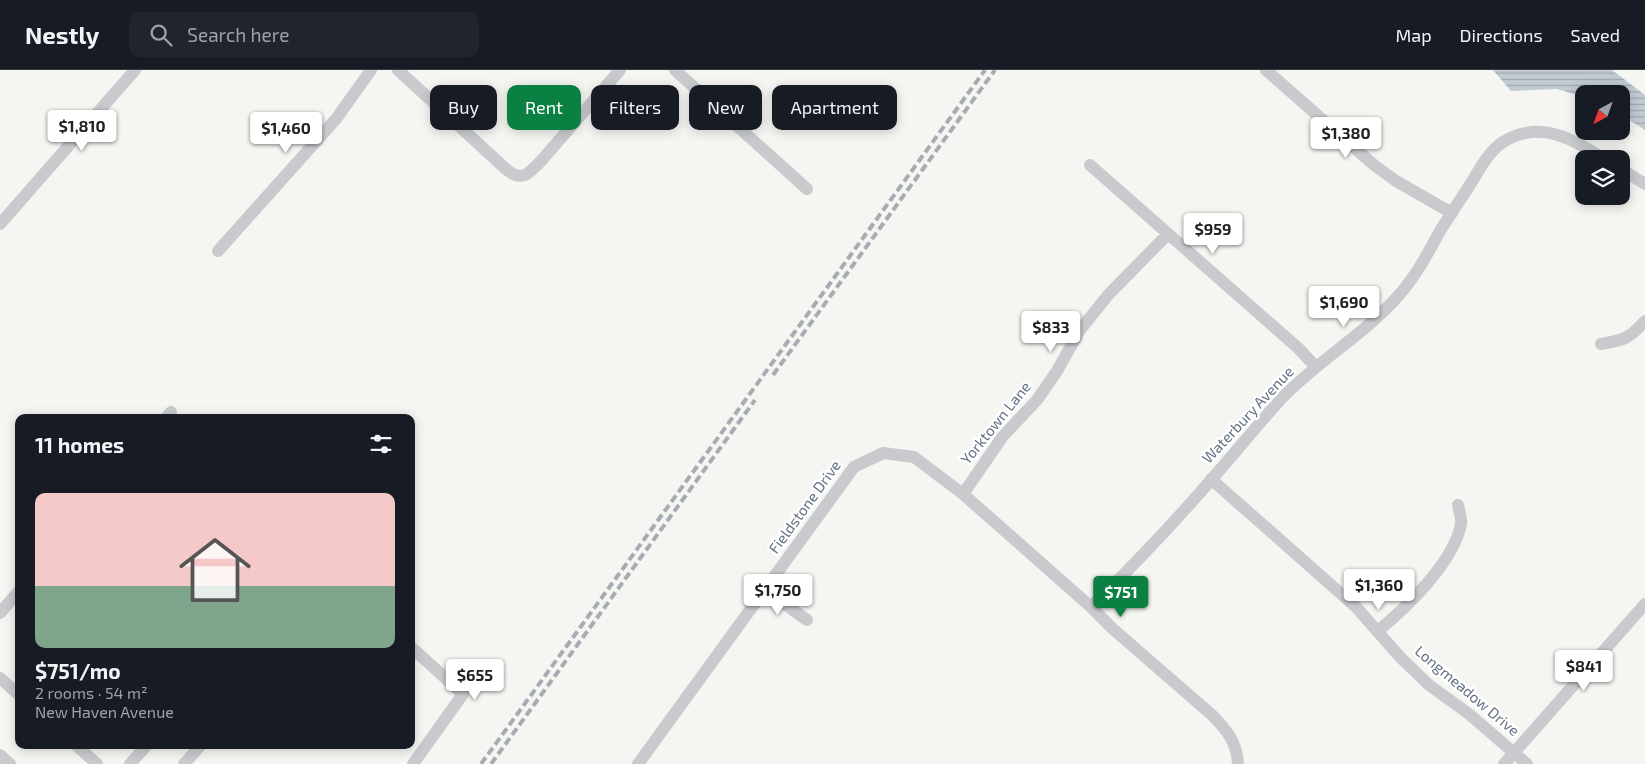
<!DOCTYPE html>
<html lang="en">
<head>
<meta charset="utf-8">
<style>
  body { margin:0; font-family:"Exo 2",sans-serif; background:#20242c; color:#f1f3f6; height:100vh; display:flex; flex-direction:column; font-size:19px; white-space:nowrap }
  * { box-sizing:border-box; margin:0 }
  p { font-size:16px; color:#9ea1a6 }
  .icon { flex:none; width:28px; height:28px; fill:none; stroke:currentColor; stroke-width:2; stroke-linecap:round; stroke-linejoin:round }
  .map { position:relative; flex:1; overflow:hidden }
  .side { position:absolute; left:15px; top:344px; width:400px; height:335px; display:flex; flex-direction:column; background:#171b24; border-radius:10px; box-shadow:0 2px 12px #0003 }
  .side>* { flex:none }
  .banner { position:absolute; left:430px; top:15px; width:475px; height:45px; display:flex; gap:10px }
  .needle { width:32px; rotate:221deg }
  .buttons { position:absolute; left:1575px; top:15px; display:grid; gap:10px }
  .buttons a { display:grid; place-items:center; width:55px; height:55px; border-radius:10px; background:#171b24; box-shadow:0 2px 12px #0003; font-size:25px }
  .price { position:absolute; translate:-50% -42px; padding:0 11px; border-radius:5px; background:#fff; color:#222; font-size:16px; line-height:32px; filter:drop-shadow(0 1px 2px #0008) }
  .price::after { content:''; position:absolute; left:50%; top:30px; width:15px; height:11px; margin-left:-8px; background:inherit; clip-path:polygon(0 0,100% 0,50% 100%) }
  .price.selected { background:#0b8043; color:#fff }
  ul { padding:0; list-style:none }
  li { display:grid; align-content:center; gap:10px; height:265px; padding:0 20px }
  li span { display:grid; place-items:center; height:155px; border-radius:10px; color:#555 }
  li>.icon { margin-inline-start:auto }
  span .icon { width:90px; height:90px; fill:#fffc; stroke-width:1 }
  li b { font-size:21px }
  h2 { display:flex; justify-content:space-between; align-items:center; height:60px; padding:0 20px; font-size:21px }
  .tag { padding:0 18px; border-radius:10px; background:#171b24; box-shadow:0 2px 12px #0003; font-size:18px; line-height:45px }
  .tag.selected { background:#0b8043; color:#fff }
  header { display:flex; align-items:center; gap:30px; box-sizing:border-box; height:70px; padding:0 25px; background:#171b24; border-bottom:1px solid #363941 }
  header strong { font-size:24px }
  nav { display:flex; gap:28px; margin-inline-start:auto; font-size:18px }
  .search { width:350px; height:45px; background:#20242c; display:flex; align-items:center; gap:12px; box-sizing:border-box; padding:0 18px; border-radius:10px; color:#9ea1a6; font-size:19px }
  .map>svg:first-child { display:block }
  .water { fill:url(#water-rules) }
  .lines { fill:none; stroke-linecap:round; stroke-linejoin:round }
  .minor { stroke:#c8cace; stroke-width:12 }
  .rail { stroke:#a7abb2; stroke-width:4; stroke-dasharray:8 4; stroke-linecap:butt }
  .labels { text-anchor:middle; stroke-width:5; stroke-linejoin:round; paint-order:stroke }
  .street-label { font-size:15px; fill:#627085; stroke:#fff }
</style>
</head>
<body>
<header>
<strong>Nestly</strong>
<div class="search"><svg class="icon" aria-label="search" viewBox="0 0 24 24"><circle cx="10" cy="10" r="6"/><path d="M15 15l6 6"/></svg>Search here</div>
<nav><a>Map</a><a>Directions</a><a>Saved</a></nav>
</header>
<div class="map">
<svg width="1645" height="694" viewBox="0 0 1645 694">
  <defs>
    <pattern id="water-rules" width="6" height="5" patternUnits="userSpaceOnUse" patternTransform="scale(1.25)"><rect width="6" height="5" fill="#c2cbd2"/><path d="M0 2.5h6" fill="none" stroke="#a1a9b0"/></pattern>
  </defs>
  <rect width="100%" height="100%" fill="#f5f6f2"/>
  <path class="water" d="M1493,0H1612L1645,25V60L1621,45V24H1584V27L1557,19L1511,21Z"/>
  <g class="lines">
    <path class="minor" d="M398,0L507,100C523,112 528,104 541,91L620,0
      M675,0L807,119
      M1266,0L1374,95L1396,111L1452,143
      M1090,95L1298,278L1316,297
      M1621,99L1645,114
      M0,154L135,0
      M218,181L336,49L371,0
      M1601,274C1624,270 1629,269 1645,251
      M166,348L171,342
      M1211,409L1356,537L1400,587L1429,615L1469,644L1527,694
      M963,424L1003,366L1037,330L1057,301L1080,260L1109,224L1168,164
      M765,520L807,550
      M1091,537C1133,496 1173,454 1211,410C1235,383 1258,354 1283,327C1319,290 1365,264 1399,225C1416,206 1428,183 1440,161C1450,145 1461,129 1471,113C1480,99 1488,82 1503,72C1541,49 1572,69 1604,89
      M0,543L19,521
      M1378,561C1407,537 1454,492 1461,454C1462,448 1459,441 1458,435
      M411,577L463,624L413,694
      M0,608L19,625
      M76,675L97,694
      M0,685L10,694
      M130,694L147,675
      M184,694L201,675
      M638,694L854,397L883,383L914,387L963,424L1091,537L1113,559L1212,645C1227,660 1237,673 1238,694
      M1504,694L1645,534"/>
    <path class="rail" d="M773,305L995,0
      M481,694L985,0
      M491,694L755,330"/>
  </g>
  <g class="labels">
    <g class="street-label">
      <text transform="translate(1248 345) rotate(-47)" y="5">Waterbury Avenue</text>
      <text transform="translate(996 353) rotate(-51)" y="5">Yorktown Lane</text>
      <text transform="translate(805 437) rotate(-54)" y="5">Fieldstone Drive</text>
      <text transform="translate(1467 621) rotate(40)" y="5">Longmeadow Drive</text>
    </g>
  </g>
</svg>
<div class="buttons">
<a><svg class="needle" viewBox="-14 -14 28 28"><path d="M0-13l5 13h-10z" fill="#e53935"/><path d="M0 13l5-13h-10z" fill="#9ea1a6"/></svg></a>
<a><svg class="icon" aria-label="layers" viewBox="0 0 24 24"><path d="M12 4l9 5-9 5-9-5zM3 14l9 5 9-5"/></svg></a>
</div>
<b class="price" style="left:82px;top:82px">$1,810</b>
<b class="price" style="left:286px;top:84px">$1,460</b>
<b class="price" style="left:1346px;top:89px">$1,380</b>
<b class="price" style="left:1213px;top:185px">$959</b>
<b class="price" style="left:1344px;top:258px">$1,690</b>
<b class="price" style="left:1051px;top:283px">$833</b>
<b class="price" style="left:1379px;top:541px">$1,360</b>
<b class="price" style="left:778px;top:546px">$1,750</b>
<b class="price selected" style="left:1121px;top:548px">$751</b>
<b class="price" style="left:1584px;top:622px">$841</b>
<b class="price" style="left:475px;top:631px">$655</b>
<div class="banner">
<a class="tag">Buy</a>
<a class="tag selected">Rent</a>
<a class="tag">Filters</a>
<a class="tag">New</a>
<a class="tag">Apartment</a>
</div>
<section class="side">
<h2>11 homes<svg class="icon" aria-label="filters" viewBox="0 0 24 24"><path d="M4 7h16M4 17h16"/><circle cx="9" cy="7" r="2"/><circle cx="15" cy="17" r="2"/></svg></h2>
<ul>
<li><span style="background:linear-gradient(#f6c9c9 60%,#7fa58c 0)"><svg class="icon" aria-label="home" viewBox="0 0 24 24"><path d="M3 11l9-7 9 7M6 9v11h12V9"/></svg></span><div><b>$751/mo</b><p>2 rooms · 54 m²</p><p>New Haven Avenue</p></div></li>
</ul>
</section>
</div>
</body>
</html>
